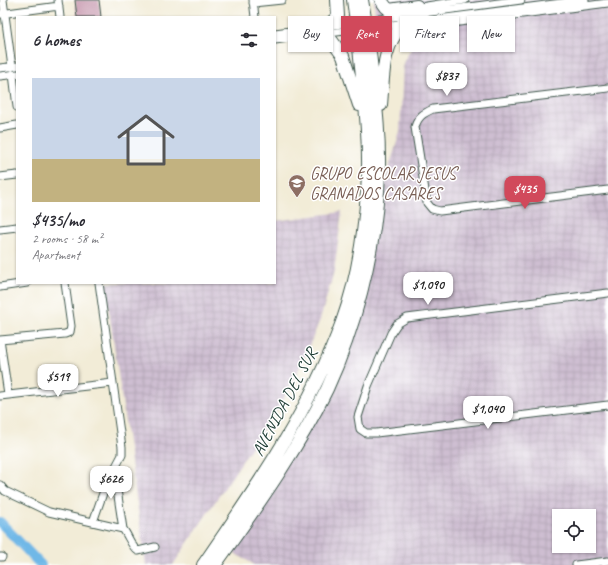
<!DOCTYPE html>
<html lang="en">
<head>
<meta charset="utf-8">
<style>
  body { margin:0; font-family:Caveat,sans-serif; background:#f7f7f7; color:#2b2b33; height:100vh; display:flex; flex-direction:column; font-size:15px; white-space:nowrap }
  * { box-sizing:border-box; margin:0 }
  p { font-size:13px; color:#7c7c81 }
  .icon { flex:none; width:22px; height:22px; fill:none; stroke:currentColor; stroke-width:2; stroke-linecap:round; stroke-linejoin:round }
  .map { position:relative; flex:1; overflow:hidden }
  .panel { position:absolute; left:16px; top:16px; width:260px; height:268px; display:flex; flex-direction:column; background:#fff; border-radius:0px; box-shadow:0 1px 3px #0004 }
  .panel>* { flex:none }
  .hud { position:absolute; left:288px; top:16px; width:260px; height:36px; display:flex; gap:8px }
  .tools { position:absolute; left:552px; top:509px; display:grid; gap:8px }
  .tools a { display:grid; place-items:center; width:44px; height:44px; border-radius:0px; background:#fff; box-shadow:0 1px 3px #0004; font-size:20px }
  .price { position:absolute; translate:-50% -34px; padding:0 9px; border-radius:8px; background:#fff; color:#222; font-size:13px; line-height:26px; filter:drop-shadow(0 1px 2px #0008) }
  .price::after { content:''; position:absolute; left:50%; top:24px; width:12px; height:9px; margin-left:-6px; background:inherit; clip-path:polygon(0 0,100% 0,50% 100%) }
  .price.on { background:#d1495b; color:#fff }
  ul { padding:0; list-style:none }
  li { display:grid; align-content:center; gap:8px; height:212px; padding:0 16px }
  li+li { border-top:1px solid #e1e1e2 }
  li span { display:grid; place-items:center; height:124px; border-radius:0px; color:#555 }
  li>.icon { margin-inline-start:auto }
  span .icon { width:72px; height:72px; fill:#fffc; stroke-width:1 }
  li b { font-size:17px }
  h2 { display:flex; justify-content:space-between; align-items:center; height:48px; padding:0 16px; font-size:17px }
  .pill { padding:0 14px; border-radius:0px; background:#fff; box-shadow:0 1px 3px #0004; font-size:14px; line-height:36px }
  .pill.on { background:#d1495b; color:#fff }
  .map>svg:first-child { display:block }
  .industrial { fill:url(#industrial-grid); fill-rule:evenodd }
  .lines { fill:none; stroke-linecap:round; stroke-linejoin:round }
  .river { stroke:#6fb8e7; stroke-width:10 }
  .building { fill:#c595ac }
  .street-casing { stroke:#3f574c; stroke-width:9 }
  .highway-casing { stroke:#3f574c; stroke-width:14 }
  .street { stroke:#fff; stroke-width:7 }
  .highway { stroke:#fff; stroke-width:12 }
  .highway-bridge-casing { stroke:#3f574c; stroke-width:14; stroke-linecap:butt }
  .highway-bridge { stroke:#fff; stroke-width:12 }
  .labels { text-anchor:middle; stroke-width:3; stroke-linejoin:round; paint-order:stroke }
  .education-label { font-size:17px; fill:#785e54; stroke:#fff; text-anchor:start }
  .street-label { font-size:17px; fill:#1f3d34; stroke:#fff }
</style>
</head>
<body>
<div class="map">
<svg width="608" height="565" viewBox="0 0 608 565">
  <defs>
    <pattern id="industrial-grid" width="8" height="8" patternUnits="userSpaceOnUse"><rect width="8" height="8" fill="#cebed1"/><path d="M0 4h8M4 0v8" fill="none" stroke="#b0a4b4"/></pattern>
  </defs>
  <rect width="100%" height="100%" fill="#fff"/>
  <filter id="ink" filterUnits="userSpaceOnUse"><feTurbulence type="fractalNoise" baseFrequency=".025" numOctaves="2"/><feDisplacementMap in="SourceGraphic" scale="8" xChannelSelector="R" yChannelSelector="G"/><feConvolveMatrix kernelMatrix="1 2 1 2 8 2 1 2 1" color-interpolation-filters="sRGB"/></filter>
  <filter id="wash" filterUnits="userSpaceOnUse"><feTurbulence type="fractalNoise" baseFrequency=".012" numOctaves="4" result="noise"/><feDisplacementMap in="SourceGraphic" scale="16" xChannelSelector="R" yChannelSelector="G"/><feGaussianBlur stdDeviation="0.9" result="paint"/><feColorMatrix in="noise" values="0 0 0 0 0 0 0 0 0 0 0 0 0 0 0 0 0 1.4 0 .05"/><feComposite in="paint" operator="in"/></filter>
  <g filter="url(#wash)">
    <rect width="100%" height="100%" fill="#f2ecd7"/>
    <path class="industrial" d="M374,0H608V565H255L232,552L231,543L327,389L376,211L400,132L403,63L427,20L376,27ZM559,516H589V546H559Z
      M342,212L334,272L320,320L302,363L281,403L173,565H146L105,283H275V221Z"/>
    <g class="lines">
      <path class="river" d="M0,522L41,565"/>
    </g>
    <g id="blocks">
      <path class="building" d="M75,0H99L101,17H77Z"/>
    </g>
  </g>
  <g filter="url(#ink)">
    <use href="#blocks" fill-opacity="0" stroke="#3f574c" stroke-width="1"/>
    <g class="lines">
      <g class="street-casing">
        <path id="street" d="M3,0L12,67
          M58,0L60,17
          M253,0L255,17
          M253,3L282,0
          M414,8L465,0
          M0,14L59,6
          M407,24L420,27L608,3
          M275,33L521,0
          M275,40L585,0
          M0,68L17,66
          M13,74L17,107
          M0,76L17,74
          M608,88L433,109C424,113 418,116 415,127L427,203L432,209L440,211L608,190
          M0,128L17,125
          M0,177L17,175
          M0,229L17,227
          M99,283L122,447V455L114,470L123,529
          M0,287L27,283
          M608,293L407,318L397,324L391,333L368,386L358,417L360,429L366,433H376L608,405
          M0,340L65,334L70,332L71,326L65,283
          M0,340L8,394
          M0,396L113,383
          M0,485L5,491L49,512L123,529C128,535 132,548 138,551L155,547
          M93,522L109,476L114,470
          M0,557H2
          M576,565L608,561"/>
      </g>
      <g class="highway-casing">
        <path id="highway" d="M353,0L355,14
          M362,0L364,12
          M381,0L386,7L395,14
          M389,10L417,6
          M328,26L338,16L337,0
          M327,34L343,56L359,105
          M381,105C384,72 381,51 403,23
          M203,565C256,488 310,411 342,322C357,281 364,235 367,192C371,141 363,89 358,38
          M215,565C255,509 297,451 327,389C355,328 373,258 378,191C382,139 374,88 368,37"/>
      </g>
      <use href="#street" class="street"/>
      <use href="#highway" class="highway"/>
      <g class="highway-bridge-casing">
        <path id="highway-bridge" d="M364,12L368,37
          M355,14L358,38"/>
      </g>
      <use href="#highway-bridge" class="highway-bridge"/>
    </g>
  </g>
  <defs>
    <g id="school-pin" transform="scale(0.9)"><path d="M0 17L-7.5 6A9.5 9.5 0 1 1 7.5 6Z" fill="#8d6e63" stroke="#fff"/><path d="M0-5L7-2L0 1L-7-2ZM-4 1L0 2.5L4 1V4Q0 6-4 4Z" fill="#fff"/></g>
  </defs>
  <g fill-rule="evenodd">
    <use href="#school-pin" x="297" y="183"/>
  </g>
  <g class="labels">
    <g class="education-label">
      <text x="310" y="179">GRUPO ESCOLAR JESUS<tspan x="310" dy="20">GRANADOS CASARES</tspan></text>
    </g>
    <g class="street-label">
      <text transform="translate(284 402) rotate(-62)" y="6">AVENIDA DEL SUR</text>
    </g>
  </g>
</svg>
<div class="tools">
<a><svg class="icon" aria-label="locate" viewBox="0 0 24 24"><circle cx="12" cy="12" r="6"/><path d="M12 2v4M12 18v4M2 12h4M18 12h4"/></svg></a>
</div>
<b class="price" style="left:447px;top:97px">$837</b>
<b class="price on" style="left:525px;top:210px">$435</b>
<b class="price" style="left:428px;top:306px">$1,090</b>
<b class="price" style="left:58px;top:398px">$519</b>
<b class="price" style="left:488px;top:430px">$1,040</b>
<b class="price" style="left:111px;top:500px">$626</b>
<div class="hud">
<a class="pill">Buy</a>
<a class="pill on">Rent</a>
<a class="pill">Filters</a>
<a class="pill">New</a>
</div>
<section class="panel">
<h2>6 homes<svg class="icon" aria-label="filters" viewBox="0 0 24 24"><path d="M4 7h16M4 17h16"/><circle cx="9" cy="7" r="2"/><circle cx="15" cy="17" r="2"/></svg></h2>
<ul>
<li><span style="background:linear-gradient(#c9d6e8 65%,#c2b280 0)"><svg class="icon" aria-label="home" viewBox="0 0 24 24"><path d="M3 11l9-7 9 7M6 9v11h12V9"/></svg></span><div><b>$435/mo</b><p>2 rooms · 58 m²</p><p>Apartment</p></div></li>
</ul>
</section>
</div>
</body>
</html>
